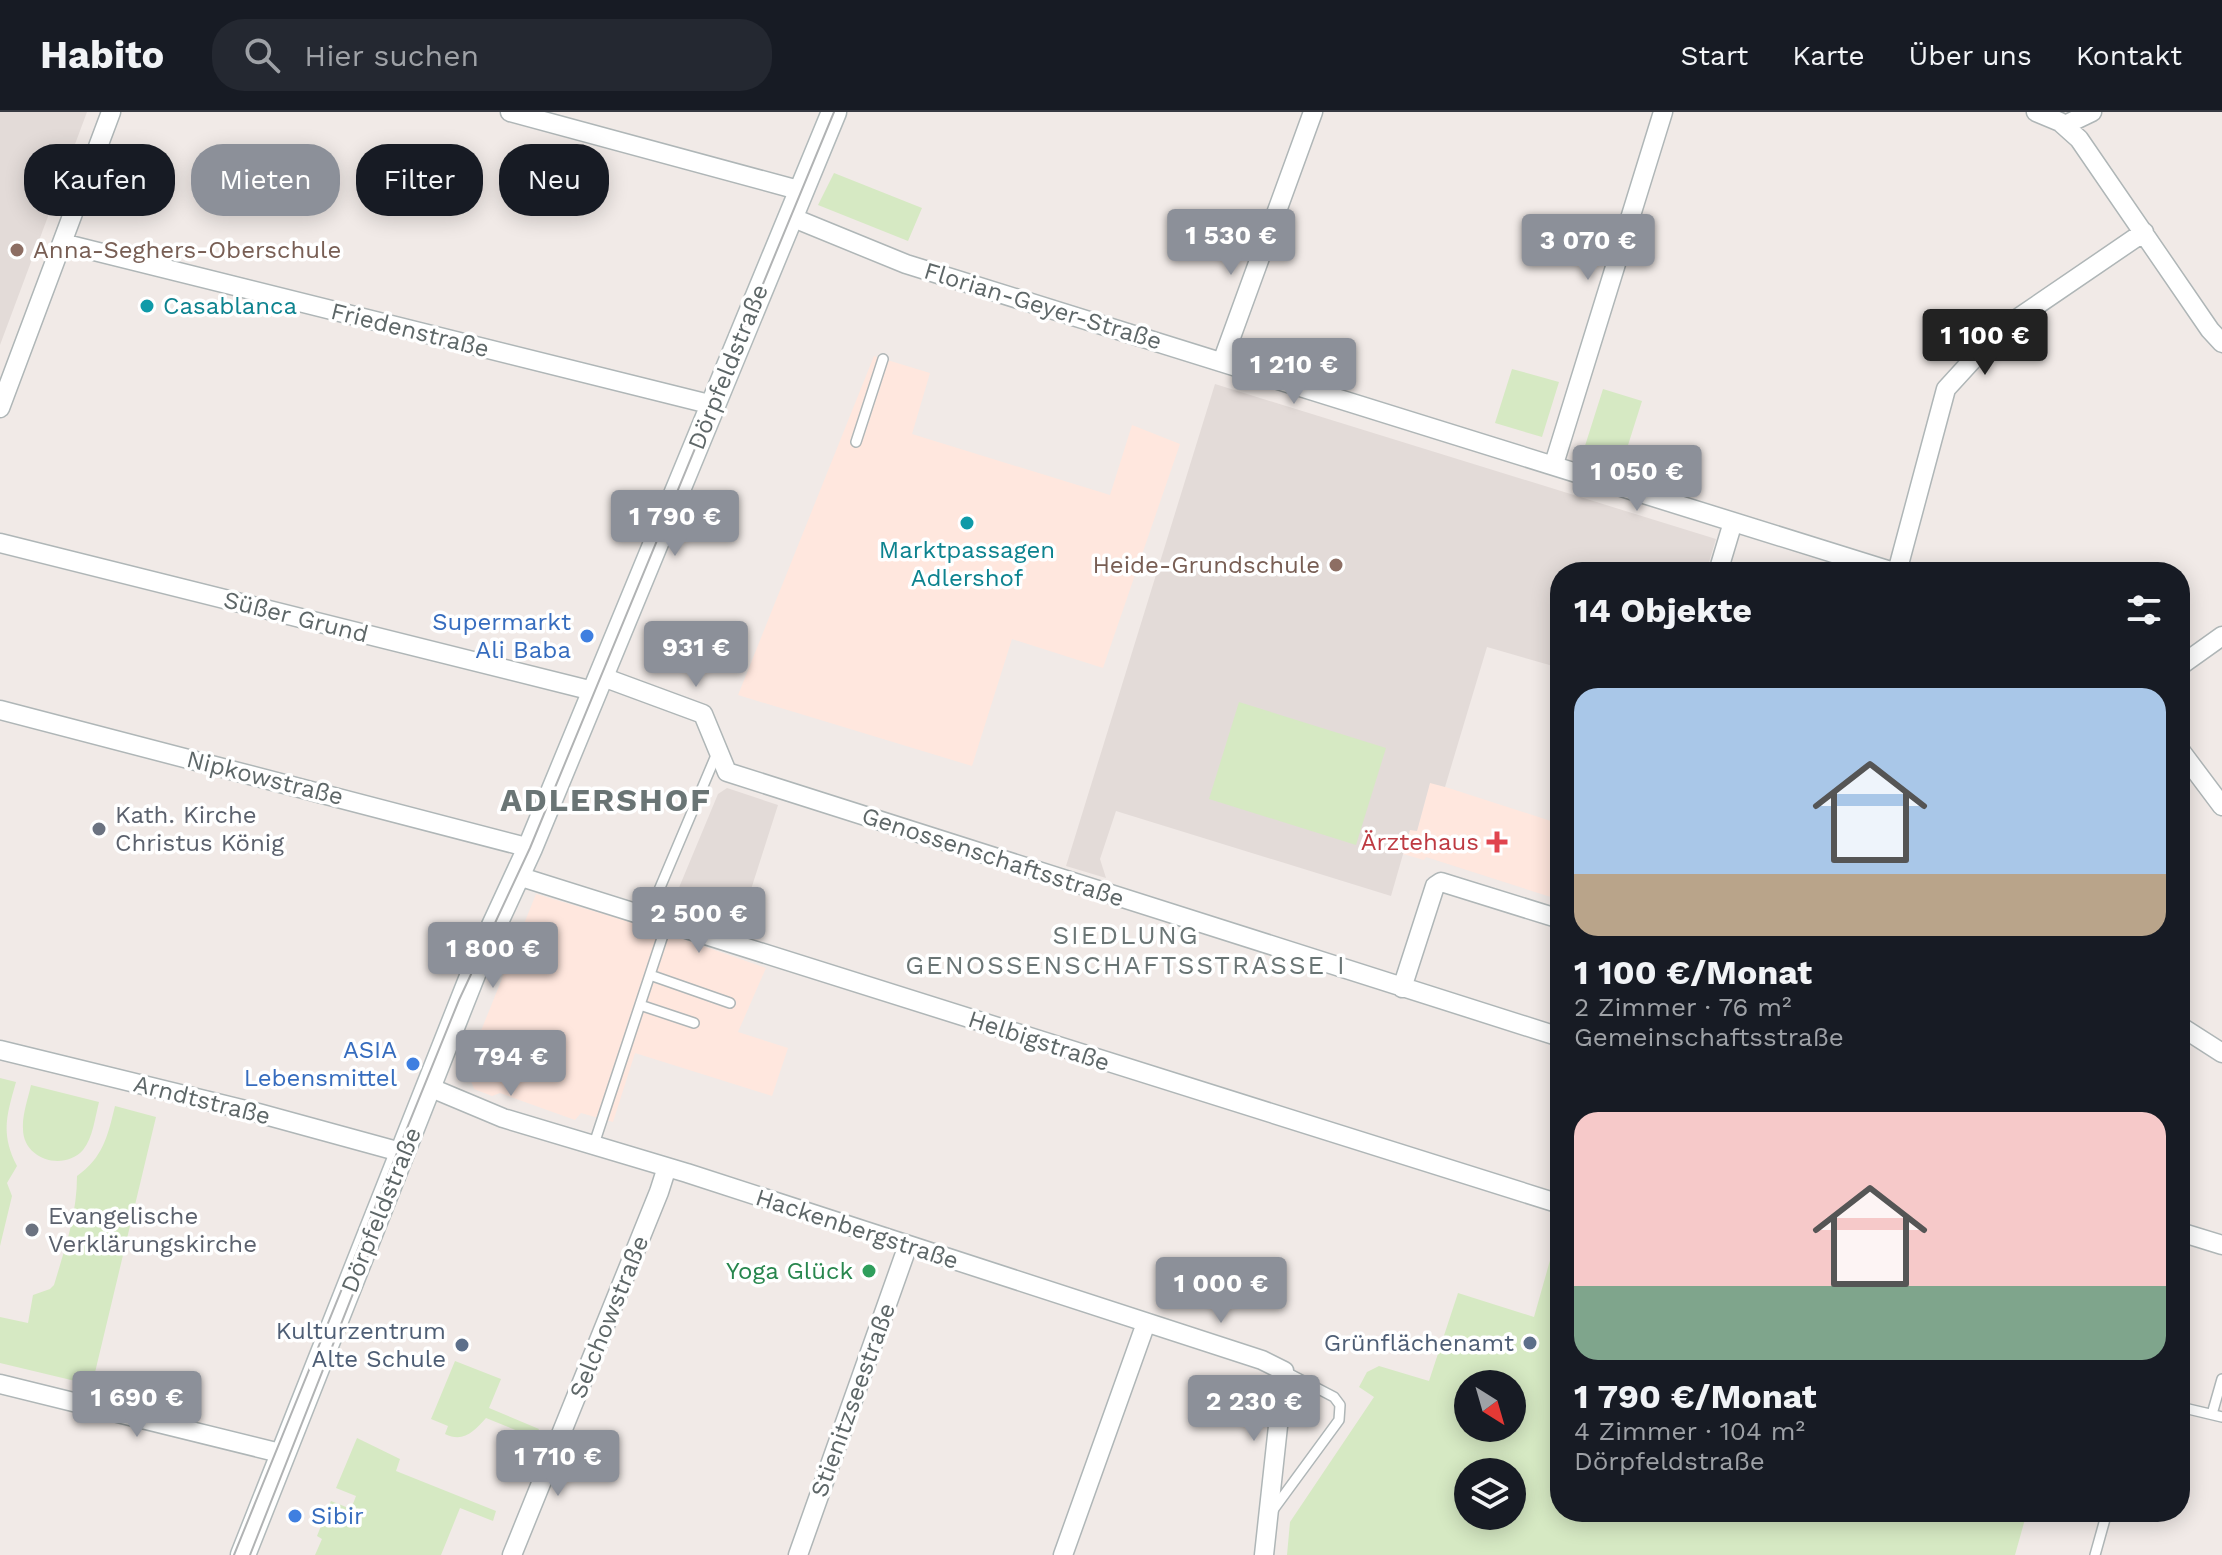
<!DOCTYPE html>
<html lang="de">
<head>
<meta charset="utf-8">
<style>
  body { margin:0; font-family:"Work Sans",sans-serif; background:#242831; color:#f1f3f6; height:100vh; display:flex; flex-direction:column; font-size:30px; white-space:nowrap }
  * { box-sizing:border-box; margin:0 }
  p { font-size:26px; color:#9ea1a6 }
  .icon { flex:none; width:44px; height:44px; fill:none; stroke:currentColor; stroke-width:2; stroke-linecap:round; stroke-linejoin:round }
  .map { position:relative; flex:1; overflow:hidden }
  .side { position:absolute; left:1550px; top:450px; width:640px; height:960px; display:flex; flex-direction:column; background:#171b24; border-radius:32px; box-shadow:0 4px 20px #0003 }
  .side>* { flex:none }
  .hud { position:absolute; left:24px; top:32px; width:760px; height:72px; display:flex; gap:16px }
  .needle { width:52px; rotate:143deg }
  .tools { position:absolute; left:1454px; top:1258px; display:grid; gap:16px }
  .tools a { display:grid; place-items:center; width:72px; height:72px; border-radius:50%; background:#171b24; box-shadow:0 4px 20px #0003; font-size:40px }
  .price { position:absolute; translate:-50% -68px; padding:0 18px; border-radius:8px; background:#8c9099; color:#fff; font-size:26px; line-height:52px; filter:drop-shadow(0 2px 4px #0008) }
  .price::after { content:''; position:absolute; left:50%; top:48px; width:24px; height:18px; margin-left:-12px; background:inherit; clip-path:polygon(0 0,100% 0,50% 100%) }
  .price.selected { background:#222; color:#fff }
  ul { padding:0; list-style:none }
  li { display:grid; align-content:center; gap:16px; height:424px; padding:0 24px }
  li span { display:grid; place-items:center; height:248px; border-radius:24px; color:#555 }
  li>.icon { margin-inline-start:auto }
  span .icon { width:144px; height:144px; fill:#fffc; stroke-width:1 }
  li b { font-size:34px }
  h2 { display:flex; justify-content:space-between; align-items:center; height:96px; padding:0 24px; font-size:34px }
  .tag { padding:0 28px; border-radius:32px; background:#171b24; box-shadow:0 4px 20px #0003; font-size:28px; line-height:72px }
  .tag.selected { background:#8c9099; color:#fff }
  header { display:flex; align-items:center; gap:48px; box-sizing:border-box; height:112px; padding:0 40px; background:#171b24; border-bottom:2px solid #363941 }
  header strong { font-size:38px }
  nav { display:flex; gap:44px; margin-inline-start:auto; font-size:28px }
  .search { width:560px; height:72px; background:#242831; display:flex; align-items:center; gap:20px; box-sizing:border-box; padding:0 28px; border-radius:32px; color:#9ea1a6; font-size:30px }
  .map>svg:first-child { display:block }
  .commercial { fill:#ffe7de }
  .education { fill:#e3dbd8 }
  .green { fill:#d6e9c3; fill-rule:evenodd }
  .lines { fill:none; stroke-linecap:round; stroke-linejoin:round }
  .lane-casing { stroke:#afb6b7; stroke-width:12 }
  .street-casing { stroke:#afb6b7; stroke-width:21 }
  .secondary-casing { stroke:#b1b9ba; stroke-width:27 }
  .lane { stroke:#fff; stroke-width:9 }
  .street { stroke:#fff; stroke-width:18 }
  .secondary { stroke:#fff; stroke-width:24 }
  .tram { stroke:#b1b3b4; stroke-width:2 }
  .education-dot { fill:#8d6e63; stroke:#fff; stroke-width:3 }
  .culture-dot { fill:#0f9aa8; stroke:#fff; stroke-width:3 }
  .shop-dot { fill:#3f7fe0; stroke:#fff; stroke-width:3 }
  .worship-dot { fill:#6b7280; stroke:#fff; stroke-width:3 }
  .health-dot { fill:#e0444e; stroke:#fff; stroke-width:3 }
  .leisure-dot { fill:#2e9e5b; stroke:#fff; stroke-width:3 }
  .service-dot { fill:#5c6f8a; stroke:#fff; stroke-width:3 }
  .labels { text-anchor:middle; stroke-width:7; stroke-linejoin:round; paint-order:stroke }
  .education-label { font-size:24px; fill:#785e54; stroke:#fff; text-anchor:start }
  .culture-label { font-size:24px; fill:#0d838f; stroke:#fff; text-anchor:start }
  .street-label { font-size:24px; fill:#5e6768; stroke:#fff }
  .shop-label { font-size:24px; fill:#366cbe; stroke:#fff; text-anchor:end }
  .worship-label { font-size:24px; fill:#5b616d; stroke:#fff; text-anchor:start }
  .health-label { font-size:24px; fill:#be3a42; stroke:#fff; text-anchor:end }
  .leisure-label { font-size:24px; fill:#27864d; stroke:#fff; text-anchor:end }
  .service-label { font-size:24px; fill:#4e5e75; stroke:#fff; text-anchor:end }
  .neighbourhood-label { font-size:26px; letter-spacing:2px; fill:#6a7575; stroke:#fff }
  .district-label { font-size:32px; font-weight:bold; letter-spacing:2px; fill:#6a7575; stroke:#fff }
</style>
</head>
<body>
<header>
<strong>Habito</strong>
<div class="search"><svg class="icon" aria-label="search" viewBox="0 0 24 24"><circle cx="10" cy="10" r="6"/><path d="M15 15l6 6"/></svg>Hier suchen</div>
<nav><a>Start</a><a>Karte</a><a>Über uns</a><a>Kontakt</a></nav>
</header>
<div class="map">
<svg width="2222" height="1443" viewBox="0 0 2222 1443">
  <rect width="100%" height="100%" fill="#f1eae7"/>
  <path class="commercial" d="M874,244L930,261L912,322L1110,383L1132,313L1180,332L1103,556L1012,527L972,654L738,583Z
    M1430,670L1560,712V788L1426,745L1424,748L1403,742L1410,717L1417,719Z
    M536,782L651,816L766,856L738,920L788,936L772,984L635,941L613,1010L581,1001L575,1008L500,981L492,984L474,977L471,969L462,966Z"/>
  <path class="education" d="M0,0H87L0,233Z
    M1215,272L1716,427L1706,460H1560V556L1487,535L1445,675L1430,671L1417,719L1410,718L1391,784L1116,699L1100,747L1106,766L1066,754Z
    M727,676L778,693L738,818L678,798L673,790L718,682Z"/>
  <path class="green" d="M834,61L922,96L908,129L818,93Z
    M1512,257L1559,270L1542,325L1495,311Z
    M1603,277L1642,289L1623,349L1584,337Z
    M1239,590L1386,636L1356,733L1209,687Z
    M0,966L16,970C7,1002 0,1022 17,1054L7,1071L12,1084L0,1134Z
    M31,973L99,990C95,1005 93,1026 83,1038C63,1060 23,1047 23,1017C22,1003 28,987 31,973Z
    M115,994L156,1005L92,1273L0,1251V1205L28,1211L33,1183L50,1177L54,1173C65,1136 77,1103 77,1064C103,1046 108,1023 115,994Z
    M1560,1113V1400H2027L2015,1443H1287L1290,1410L1374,1285L1359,1275L1367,1260L1379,1254L1429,1269L1458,1181L1534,1205ZM1468,1272H1512V1316H1468ZM1468,1360H1512V1404H1468Z
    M455,1249L501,1267L489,1296L539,1317L535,1326L486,1306C474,1319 464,1331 445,1322L448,1314L431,1307Z
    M357,1326L400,1347L396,1359L496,1399L493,1409L460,1396L441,1443H315L322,1427L317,1424L331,1389L351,1397L356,1384L336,1376Z"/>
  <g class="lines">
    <g class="lane-casing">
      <path id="lane" d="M856,330L883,247
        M648,804L717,641
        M650,863L730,891
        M640,893L694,911
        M594,1032L667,811
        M2180,1295L2222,1305
        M2212,1302L2222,1267
        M1273,1398L1339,1308L1340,1293L1334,1285L1284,1259
        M2095,1443L2107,1400"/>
    </g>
    <g class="street-casing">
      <path id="street" d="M510,0L802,79
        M2036,0L2060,10L2079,27L2210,218L2222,231
        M2065,13L2092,0
        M791,105L906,152L1894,460
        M62,131L713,293
        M1222,250L1313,0
        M0,296L111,0
        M1554,352L1663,0
        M0,431L593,579
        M1718,460L1733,410
        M1897,460L1946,277L1999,219L2144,120
        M2180,554L2222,524
        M600,564L703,602L727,660L1560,925
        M0,598L530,736
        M2180,638L2222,694
        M518,764L1560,1092
        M1402,876L1435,774L1441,770L1560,807
        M2180,914L2222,941
        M0,938L258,1001L404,1041
        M429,975L503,1006L687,1061L1262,1248L1284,1259L1264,1443
        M2180,1120L2222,1133
        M0,1272L284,1342
        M512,1443L659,1080L667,1055
        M798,1443L908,1133
        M1063,1443L1146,1211"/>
    </g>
    <g class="secondary-casing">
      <path id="secondary" d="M243,1443L481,842L530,736L834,0"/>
    </g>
    <use href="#lane" class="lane"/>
    <use href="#street" class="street"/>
    <use href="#secondary" class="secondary"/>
    <path class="tram" d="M234,1443L459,888L530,736L834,0
      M250,1443L373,1131"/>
  </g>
  <g class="education-dot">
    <circle cx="17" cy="138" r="8"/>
    <circle cx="1336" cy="453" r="8"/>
  </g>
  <g class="culture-dot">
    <circle cx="147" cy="194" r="8"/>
    <circle cx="967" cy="411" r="8"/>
  </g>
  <g class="shop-dot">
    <circle cx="587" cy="524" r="8"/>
    <circle cx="413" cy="952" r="8"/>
    <circle cx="295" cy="1404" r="8"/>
  </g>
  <g class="worship-dot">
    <circle cx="99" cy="717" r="8"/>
    <circle cx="32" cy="1118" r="8"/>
  </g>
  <path class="health-dot" d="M1493 718h8v8h8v8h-8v8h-8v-8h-8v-8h8z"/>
  <circle class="leisure-dot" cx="869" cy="1159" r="8"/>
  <g class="service-dot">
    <circle cx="1530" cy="1231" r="8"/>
    <circle cx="462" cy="1233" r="8"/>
  </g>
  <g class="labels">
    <g class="education-label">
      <text x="33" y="146">Anna-Seghers-Oberschule</text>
      <text x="1320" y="461" text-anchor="end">Heide-Grundschule</text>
    </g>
    <g class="culture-label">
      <text x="163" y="202">Casablanca</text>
      <text x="967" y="446" text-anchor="middle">Marktpassagen<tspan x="967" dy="28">Adlershof</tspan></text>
    </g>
    <g class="street-label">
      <text transform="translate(1043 194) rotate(17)" y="8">Florian-Geyer-Straße</text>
      <text transform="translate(410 218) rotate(14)" y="8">Friedenstraße</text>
      <text transform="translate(728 255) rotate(-68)" y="8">Dörpfeldstraße</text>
      <text transform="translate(296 505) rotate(14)" y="8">Süßer Grund</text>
      <text transform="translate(265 666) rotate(14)" y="8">Nipkowstraße</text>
      <text transform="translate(993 745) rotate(18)" y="8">Genossenschaftsstraße</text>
      <text transform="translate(1039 929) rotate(18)" y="8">Helbigstraße</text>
      <text transform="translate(202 988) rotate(14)" y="8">Arndtstraße</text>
      <text transform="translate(381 1098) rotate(-68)" y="8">Dörpfeldstraße</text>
      <text transform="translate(857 1117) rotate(18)" y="8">Hackenbergstraße</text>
      <text transform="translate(609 1205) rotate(-68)" y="8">Selchowstraße</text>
      <text transform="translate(853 1288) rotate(-70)" y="8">Stienitzseestraße</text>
    </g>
    <g class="shop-label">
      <text x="571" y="518">Supermarkt<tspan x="571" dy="28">Ali Baba</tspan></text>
      <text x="397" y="946">ASIA<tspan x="397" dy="28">Lebensmittel</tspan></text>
      <text x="311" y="1412" text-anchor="start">Sibir</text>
    </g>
    <g class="worship-label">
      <text x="115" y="711">Kath. Kirche<tspan x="115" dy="28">Christus König</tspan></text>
      <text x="48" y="1112">Evangelische<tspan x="48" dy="28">Verklärungskirche</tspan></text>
    </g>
    <g class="health-label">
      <text x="1479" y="738">Ärztehaus</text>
    </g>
    <g class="leisure-label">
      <text x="853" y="1167">Yoga Glück</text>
    </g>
    <g class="service-label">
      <text x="446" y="1227">Kulturzentrum<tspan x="446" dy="28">Alte Schule</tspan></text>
      <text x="1514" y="1239">Grünflächenamt</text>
    </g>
    <g class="neighbourhood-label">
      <text x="1126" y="832">SIEDLUNG<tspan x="1126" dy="30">GENOSSENSCHAFTSSTRASSE I</tspan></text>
    </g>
    <g class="district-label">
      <text x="606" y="699">ADLERSHOF</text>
    </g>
  </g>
</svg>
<div class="tools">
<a><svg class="needle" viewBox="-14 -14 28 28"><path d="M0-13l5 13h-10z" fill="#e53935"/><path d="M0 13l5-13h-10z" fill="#9ea1a6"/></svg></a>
<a><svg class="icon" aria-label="layers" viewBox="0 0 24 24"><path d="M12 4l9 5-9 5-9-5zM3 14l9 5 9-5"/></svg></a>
</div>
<b class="price" style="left:1231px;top:165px">1 530 €</b>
<b class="price" style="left:1588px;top:170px">3 070 €</b>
<b class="price selected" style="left:1985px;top:265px">1 100 €</b>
<b class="price" style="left:1294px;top:294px">1 210 €</b>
<b class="price" style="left:1637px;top:401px">1 050 €</b>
<b class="price" style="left:675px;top:446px">1 790 €</b>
<b class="price" style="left:696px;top:577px">931 €</b>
<b class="price" style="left:699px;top:843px">2 500 €</b>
<b class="price" style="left:493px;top:878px">1 800 €</b>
<b class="price" style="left:511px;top:986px">794 €</b>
<b class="price" style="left:1221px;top:1213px">1 000 €</b>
<b class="price" style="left:137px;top:1327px">1 690 €</b>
<b class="price" style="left:1254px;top:1331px">2 230 €</b>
<b class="price" style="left:558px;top:1386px">1 710 €</b>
<div class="hud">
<a class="tag">Kaufen</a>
<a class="tag selected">Mieten</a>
<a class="tag">Filter</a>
<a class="tag">Neu</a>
</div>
<section class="side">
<h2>14 Objekte<svg class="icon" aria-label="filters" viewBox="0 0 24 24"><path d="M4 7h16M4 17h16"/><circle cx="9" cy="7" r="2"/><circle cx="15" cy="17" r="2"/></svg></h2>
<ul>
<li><span style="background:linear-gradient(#a9c7e8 75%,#b9a48a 0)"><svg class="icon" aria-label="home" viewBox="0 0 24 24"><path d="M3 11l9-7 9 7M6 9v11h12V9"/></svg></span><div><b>1 100 €/Monat</b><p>2 Zimmer · 76 m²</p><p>Gemeinschaftsstraße</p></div></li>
<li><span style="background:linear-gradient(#f6c9c9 70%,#7fa58c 0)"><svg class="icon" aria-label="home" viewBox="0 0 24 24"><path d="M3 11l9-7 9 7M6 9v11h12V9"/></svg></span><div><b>1 790 €/Monat</b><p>4 Zimmer · 104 m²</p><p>Dörpfeldstraße</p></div></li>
</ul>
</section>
</div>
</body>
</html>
